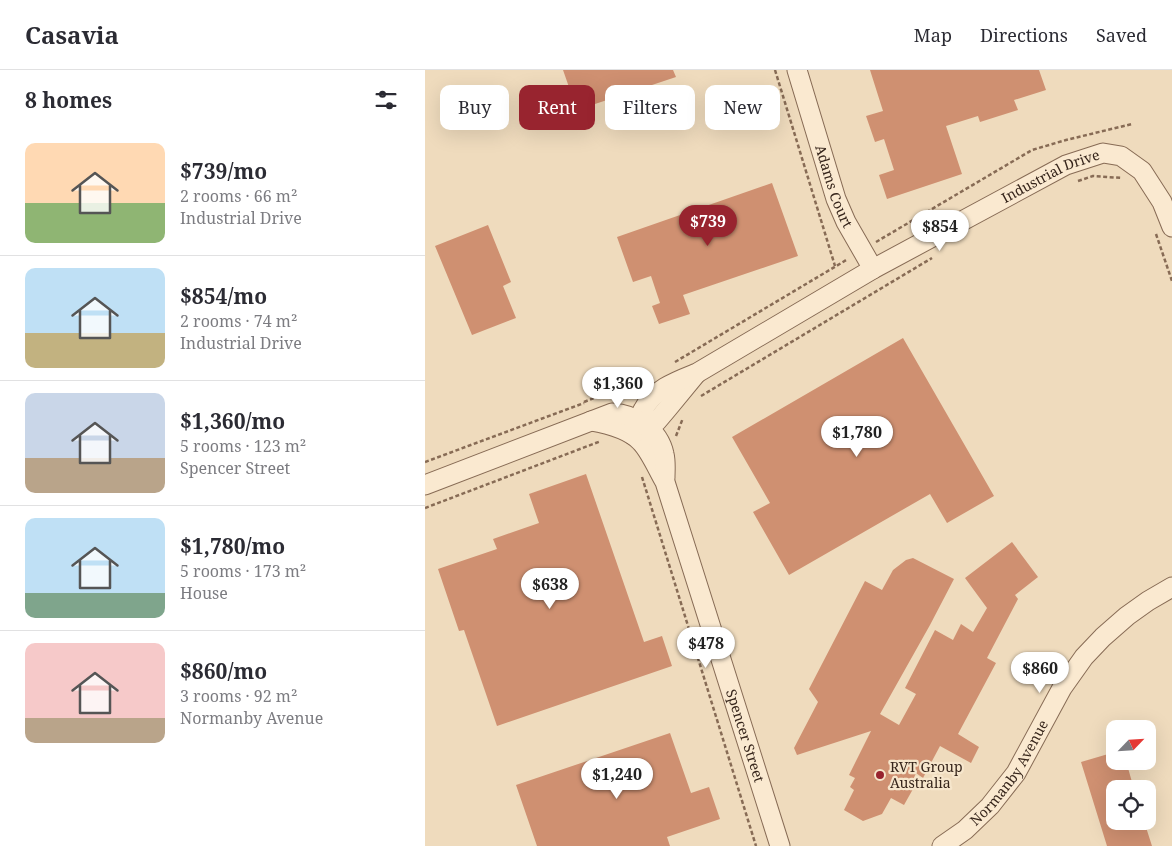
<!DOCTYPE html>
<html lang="en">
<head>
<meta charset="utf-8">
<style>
  body { margin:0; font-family:"Noto Serif",serif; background:#f7f7f7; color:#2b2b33; height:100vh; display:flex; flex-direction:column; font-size:19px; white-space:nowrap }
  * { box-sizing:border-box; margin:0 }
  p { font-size:16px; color:#7c7c81 }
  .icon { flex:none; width:28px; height:28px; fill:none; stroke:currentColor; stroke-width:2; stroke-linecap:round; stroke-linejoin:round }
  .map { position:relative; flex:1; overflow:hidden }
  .side { display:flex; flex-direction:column; background:#fff; width:425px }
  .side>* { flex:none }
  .banner { position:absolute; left:15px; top:15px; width:475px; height:45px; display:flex; gap:10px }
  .needle { width:32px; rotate:65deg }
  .tools { position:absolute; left:681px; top:650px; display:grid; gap:10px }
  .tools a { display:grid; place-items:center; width:50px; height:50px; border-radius:10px; background:#fff; box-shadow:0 5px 20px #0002; font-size:25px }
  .price { position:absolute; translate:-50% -42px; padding:0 11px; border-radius:18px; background:#fff; color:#222; font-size:16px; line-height:32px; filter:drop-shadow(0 1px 2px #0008) }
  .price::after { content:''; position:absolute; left:50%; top:30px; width:15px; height:11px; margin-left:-8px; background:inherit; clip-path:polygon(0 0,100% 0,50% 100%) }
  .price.current { background:#98242f; color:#fff }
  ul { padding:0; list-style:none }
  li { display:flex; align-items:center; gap:15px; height:125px; padding:0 25px }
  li+li { border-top:1px solid #e1e1e2 }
  li span { display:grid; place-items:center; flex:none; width:140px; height:100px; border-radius:10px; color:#555 }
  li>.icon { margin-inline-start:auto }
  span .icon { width:60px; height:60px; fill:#fffc; stroke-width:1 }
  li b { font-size:21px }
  h2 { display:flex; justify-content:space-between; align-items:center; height:60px; padding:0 25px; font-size:21px }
  .pill { padding:0 18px; border-radius:10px; background:#fff; box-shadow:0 5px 20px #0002; font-size:18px; line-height:45px }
  .pill.current { background:#98242f; color:#fff }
  header { display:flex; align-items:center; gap:30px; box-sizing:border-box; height:70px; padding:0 25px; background:#fff; border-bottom:1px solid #e1e1e2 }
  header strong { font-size:24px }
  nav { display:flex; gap:28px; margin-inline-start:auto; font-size:18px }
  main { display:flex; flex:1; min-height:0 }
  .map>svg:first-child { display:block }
  .building { fill:#cf9071 }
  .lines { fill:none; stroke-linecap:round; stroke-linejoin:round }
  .minor-casing { stroke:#876b55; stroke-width:21 }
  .path { stroke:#876b55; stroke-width:2.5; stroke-dasharray:4 2.5; stroke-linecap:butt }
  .minor { stroke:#fae9d0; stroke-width:19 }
  .poi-dot { fill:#98242f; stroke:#f6e6cc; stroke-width:2 }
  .labels { text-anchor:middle; stroke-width:4.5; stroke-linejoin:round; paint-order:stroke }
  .street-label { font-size:14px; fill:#36251b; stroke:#f6e6cc }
  .poi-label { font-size:14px; fill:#36251b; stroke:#f6e6cc; text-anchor:start }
</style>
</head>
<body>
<header>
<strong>Casavia</strong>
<nav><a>Map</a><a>Directions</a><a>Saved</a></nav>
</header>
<main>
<section class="side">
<h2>8 homes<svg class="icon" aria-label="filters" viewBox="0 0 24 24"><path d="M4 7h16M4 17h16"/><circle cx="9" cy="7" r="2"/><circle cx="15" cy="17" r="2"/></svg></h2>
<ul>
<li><span style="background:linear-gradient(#ffd9b3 60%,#8fb573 0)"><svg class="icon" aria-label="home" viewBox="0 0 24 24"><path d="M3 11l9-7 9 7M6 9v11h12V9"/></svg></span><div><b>$739/mo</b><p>2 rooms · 66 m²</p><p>Industrial Drive</p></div></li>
<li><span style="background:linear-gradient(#bfe0f5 65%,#c2b280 0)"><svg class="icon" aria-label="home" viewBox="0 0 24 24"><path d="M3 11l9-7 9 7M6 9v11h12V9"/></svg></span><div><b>$854/mo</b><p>2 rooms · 74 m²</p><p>Industrial Drive</p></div></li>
<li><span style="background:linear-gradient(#c9d6e8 65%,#b9a48a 0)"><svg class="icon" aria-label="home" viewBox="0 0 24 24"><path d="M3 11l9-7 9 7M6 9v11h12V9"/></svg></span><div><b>$1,360/mo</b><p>5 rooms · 123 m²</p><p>Spencer Street</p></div></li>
<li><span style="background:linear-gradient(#bfe0f5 75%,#7fa58c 0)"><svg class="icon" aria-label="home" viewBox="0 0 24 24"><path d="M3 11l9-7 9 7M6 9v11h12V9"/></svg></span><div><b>$1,780/mo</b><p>5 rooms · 173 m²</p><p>House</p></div></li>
<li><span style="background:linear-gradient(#f6c9c9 75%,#b9a48a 0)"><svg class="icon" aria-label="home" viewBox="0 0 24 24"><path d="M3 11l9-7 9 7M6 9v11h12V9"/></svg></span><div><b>$860/mo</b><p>3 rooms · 92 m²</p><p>Normanby Avenue</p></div></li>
</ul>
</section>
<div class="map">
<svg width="747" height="776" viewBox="0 0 747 776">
  <rect width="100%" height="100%" fill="#efdbbd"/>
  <path class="building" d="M138,0H248L251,7L152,40Z
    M445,0H614L621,20L589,30L593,40L555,52L553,46L521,56L537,104L462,129L454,105L469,100L459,69L450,72L441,46L458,41Z
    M347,113L373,186L258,225L265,244L234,254L227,236L235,233L226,206L208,212L192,167Z
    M63,155L86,212L78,216L91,248L47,265L10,176Z
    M478,268L569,426L522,453L505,424L364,505L328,442L345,433L307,367Z
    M161,404L219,572L237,566L247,596L72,656L39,560L34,561L13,499L72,479L68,469L114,453L104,424Z
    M587,472L613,507L590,525L593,529L562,588L571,593L533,664L554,677L546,693L515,676L498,708L491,703L485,717L488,719L479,735L466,728L457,744L438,751L419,740L429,720L425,717L430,708L424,705L446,661L372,685L369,678L393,632L384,619L440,511L457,520L468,500L481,490L488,488L529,509L505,555L455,644L474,655L491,624L480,618L510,560L528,570L536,554L548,562L562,538L540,508Z
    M245,663L266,723L284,717L295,749L242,767L245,776H112L91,715Z
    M690,682V691H701L709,719H690V751H719L727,776H682L656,692Z"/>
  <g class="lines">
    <g class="minor-casing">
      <g id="minor">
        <path id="s1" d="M372,0L411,129L421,152L448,199"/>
        <path id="s2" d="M166,351C183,354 204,359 216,372C225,381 233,400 240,412L355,776"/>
        <path d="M213,362L232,351L243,338L271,304"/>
        <path id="s3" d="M208,365C211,357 214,347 218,340C229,319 252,311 272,303L448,199L641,95L678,83L696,86L717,101L737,132L747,157"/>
        <path d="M0,415L187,343C210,344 234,360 239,384C241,392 240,400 240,408"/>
        <path id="s4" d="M517,776L540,760L565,736L591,703L637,618L659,587L678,567L702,546L723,531L747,517"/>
      </g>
    </g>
    <path class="path" d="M350,0L410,196
      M653,111L668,106L697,108
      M731,164L747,211
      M451,172L607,80L641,70L707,54
      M250,292L423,189
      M276,326L507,188
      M159,332L225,306
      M251,366L258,348
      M0,392L159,333
      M217,407L331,776
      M0,438L176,371"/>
    <use href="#minor" class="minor"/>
  </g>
  <circle class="poi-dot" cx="455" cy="705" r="5"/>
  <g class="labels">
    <g class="street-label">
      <text dy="5" stroke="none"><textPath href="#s3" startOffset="499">Industrial Drive</textPath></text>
      <text dy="5" stroke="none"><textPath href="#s1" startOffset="122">Adams Court</textPath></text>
      <text dy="5" stroke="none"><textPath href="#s2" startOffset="368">Spencer Street</textPath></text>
      <text dy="5" stroke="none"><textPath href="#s4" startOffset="101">Normanby Avenue</textPath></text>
    </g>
    <g class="poi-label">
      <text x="465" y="702">RVT Group<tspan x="465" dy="16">Australia</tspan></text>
    </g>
  </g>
</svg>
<div class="tools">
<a><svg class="needle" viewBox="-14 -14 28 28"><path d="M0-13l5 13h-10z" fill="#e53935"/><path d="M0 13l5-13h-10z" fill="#7c7c81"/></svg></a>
<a><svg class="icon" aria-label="locate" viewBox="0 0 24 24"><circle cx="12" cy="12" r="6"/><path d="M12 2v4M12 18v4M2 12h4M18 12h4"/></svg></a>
</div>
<b class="price current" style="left:283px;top:177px">$739</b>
<b class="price" style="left:515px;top:182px">$854</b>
<b class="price" style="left:193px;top:339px">$1,360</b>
<b class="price" style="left:432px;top:388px">$1,780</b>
<b class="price" style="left:125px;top:540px">$638</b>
<b class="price" style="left:281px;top:599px">$478</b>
<b class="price" style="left:615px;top:624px">$860</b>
<b class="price" style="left:192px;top:730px">$1,240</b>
<div class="banner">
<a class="pill">Buy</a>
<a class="pill current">Rent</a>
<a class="pill">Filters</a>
<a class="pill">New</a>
</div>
</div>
</main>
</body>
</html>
